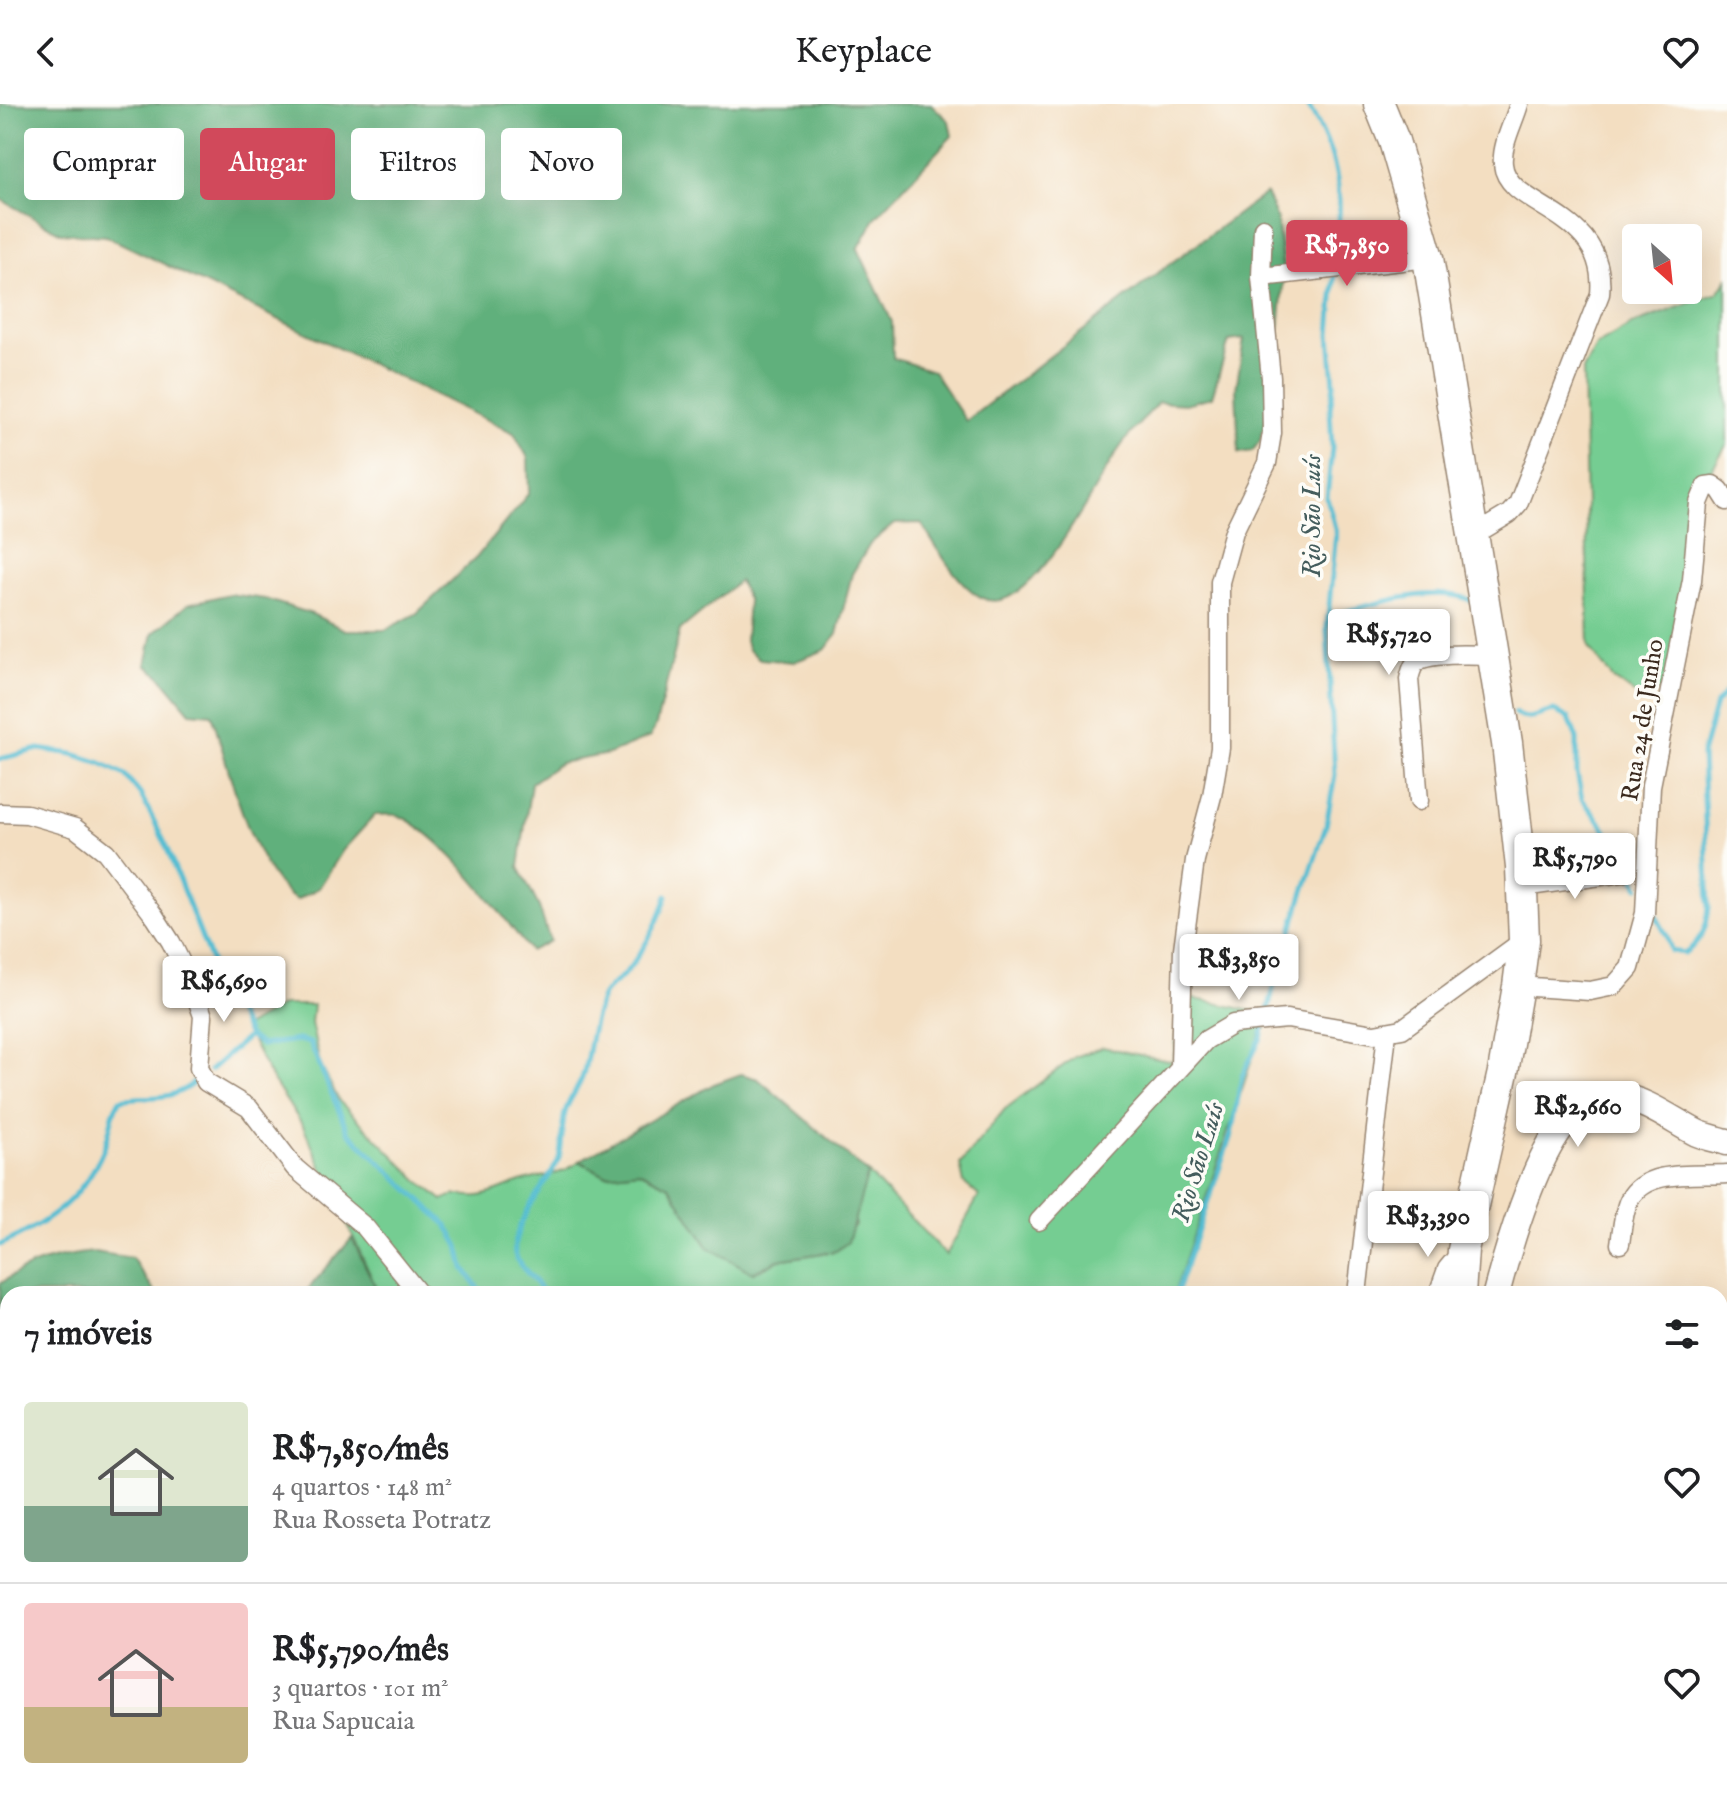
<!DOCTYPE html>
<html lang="pt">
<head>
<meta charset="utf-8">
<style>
  body { margin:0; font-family:"IM FELL English",serif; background:#f6f6f6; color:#202124; height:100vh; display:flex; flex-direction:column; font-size:30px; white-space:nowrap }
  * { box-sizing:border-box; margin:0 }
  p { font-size:26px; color:#757577 }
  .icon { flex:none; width:44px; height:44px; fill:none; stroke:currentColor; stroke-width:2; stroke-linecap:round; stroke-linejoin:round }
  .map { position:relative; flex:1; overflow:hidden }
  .drawer { position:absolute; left:0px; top:1182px; width:1728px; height:514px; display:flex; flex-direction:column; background:#fff; border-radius:24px 24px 0 0; box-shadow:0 8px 32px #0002 }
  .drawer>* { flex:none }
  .guide { position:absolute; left:24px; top:24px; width:800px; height:72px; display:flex; gap:16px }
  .needle { width:52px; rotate:153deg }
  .fabs { position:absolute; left:1622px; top:120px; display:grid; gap:16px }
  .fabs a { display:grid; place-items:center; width:80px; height:80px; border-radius:8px; background:#fff; box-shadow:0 8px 32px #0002; font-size:40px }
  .price { position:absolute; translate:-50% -68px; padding:0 18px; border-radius:8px; background:#fff; color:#222; font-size:26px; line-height:52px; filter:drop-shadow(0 2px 4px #0008) }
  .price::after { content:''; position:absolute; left:50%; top:48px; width:24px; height:18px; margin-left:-12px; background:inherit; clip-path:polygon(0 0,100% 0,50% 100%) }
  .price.selected { background:#d1495b; color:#fff }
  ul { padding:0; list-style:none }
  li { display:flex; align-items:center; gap:24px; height:200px; padding:0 24px }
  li+li { border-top:2px solid #e0e0e0 }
  li span { display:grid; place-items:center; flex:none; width:224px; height:160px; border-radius:8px; color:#555 }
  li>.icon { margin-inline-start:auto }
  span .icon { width:96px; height:96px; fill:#fffc; stroke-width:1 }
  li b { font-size:34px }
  h2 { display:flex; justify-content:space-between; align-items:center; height:96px; padding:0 24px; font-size:34px }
  .tag { padding:0 28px; border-radius:8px; background:#fff; box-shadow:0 8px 32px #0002; font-size:28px; line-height:72px }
  .tag.selected { background:#d1495b; color:#fff }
  header { display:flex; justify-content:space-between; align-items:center; height:104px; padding:0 24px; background:#fff; font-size:36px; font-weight:600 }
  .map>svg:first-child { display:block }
  .green { fill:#75cd92; stroke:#587c58; stroke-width:2 }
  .forest { fill:#60b07c; stroke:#4e6d4d; stroke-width:2 }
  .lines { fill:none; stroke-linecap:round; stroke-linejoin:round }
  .stream { stroke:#55bdd2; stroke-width:5 }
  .street-casing { stroke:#978470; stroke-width:21 }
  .secondary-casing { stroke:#978470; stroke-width:29 }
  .primary-casing { stroke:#978470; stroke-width:33 }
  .street { stroke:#fff; stroke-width:18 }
  .secondary { stroke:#fff; stroke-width:26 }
  .primary { stroke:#fff; stroke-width:30 }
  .labels { text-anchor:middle; stroke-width:7; stroke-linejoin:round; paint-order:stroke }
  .street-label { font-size:24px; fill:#3b2a1e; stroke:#fdfcf7 }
  .water-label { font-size:26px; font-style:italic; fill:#445d5d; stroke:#fdfcf7 }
</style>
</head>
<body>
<header><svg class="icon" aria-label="back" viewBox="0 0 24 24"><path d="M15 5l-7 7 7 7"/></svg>Keyplace<svg class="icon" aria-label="heart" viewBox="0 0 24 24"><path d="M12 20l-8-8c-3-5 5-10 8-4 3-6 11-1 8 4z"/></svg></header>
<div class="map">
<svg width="1727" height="1695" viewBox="0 0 1727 1695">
  <rect width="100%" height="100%" fill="#fdfcf7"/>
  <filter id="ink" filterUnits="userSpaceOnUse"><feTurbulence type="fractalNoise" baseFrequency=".0125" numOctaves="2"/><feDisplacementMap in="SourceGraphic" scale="16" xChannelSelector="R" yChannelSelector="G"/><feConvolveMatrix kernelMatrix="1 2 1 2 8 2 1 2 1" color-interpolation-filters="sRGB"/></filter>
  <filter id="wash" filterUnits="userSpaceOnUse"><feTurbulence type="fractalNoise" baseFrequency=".006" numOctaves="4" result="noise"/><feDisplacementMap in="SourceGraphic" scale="32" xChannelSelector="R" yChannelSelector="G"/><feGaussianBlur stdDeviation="1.8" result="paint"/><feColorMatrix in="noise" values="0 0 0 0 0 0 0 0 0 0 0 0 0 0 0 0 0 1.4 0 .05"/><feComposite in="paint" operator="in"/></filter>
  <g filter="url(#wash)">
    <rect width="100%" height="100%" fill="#f3dec1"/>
    <path class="green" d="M1727,175V340L1697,390L1674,584L1637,591L1614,576L1589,543L1583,266L1596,242L1633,220L1718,189Z
      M1182,892L1267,910L1174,1190H379L303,1022L270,972L245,923L283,901H313L311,919L320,960L339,997L418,1076L443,1096C463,1086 461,1094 479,1092C494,1090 507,1082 521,1078C541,1071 561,1073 579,1057L605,1071L639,1067L669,1082L687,1107L753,1169L778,1156L835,1147L855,1121V1108L868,1069L946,1151L979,1092L964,1079L960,1060L1005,1005L1075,953L1103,943L1173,958Z"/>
    <path class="forest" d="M0,0H931L949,17L952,32L876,113L858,145L892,218L893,254L933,267L966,317L1167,162L1266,89L1277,115L1284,170L1273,292L1260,337L1252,347L1239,349L1236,285L1244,235L1229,237L1212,293L1185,300L1158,298C1146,314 1130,328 1119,345C1096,377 1035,508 988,496C962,489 935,441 921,419L894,420L870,440L852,470L837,530L825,546L794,558L760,555L748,546L745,537L748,497L739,477L680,526L656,621L650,633L609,650L560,659L531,679L519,763L539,803L550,837L530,847C498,806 446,734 400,712C392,709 383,711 375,711L343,746L319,784L296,796C252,768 227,659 212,610L190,608L160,572L146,561L153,529L188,500L229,490L265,495L312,510L345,526H385L416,510L477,453L529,389L528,354L514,329L106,132L61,129L0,95Z
      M741,970L758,975L868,1069L848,1138L836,1147L778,1156L753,1169L708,1143L669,1082L639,1067L605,1071L579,1057L714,980Z
      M352,1134L379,1190H304Z
      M94,1148L132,1154L156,1190H8V1688H19L6,1695H0V1180C29,1158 58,1152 94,1148Z
      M172,1688H1026L1025,1695H178Z"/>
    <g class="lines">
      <path class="stream" d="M1307,0C1342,56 1343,95 1336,159
        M1329,512C1366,502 1437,479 1472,497
        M1515,609C1526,620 1541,609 1554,607L1569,614L1577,635V669L1582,695L1603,722L1639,783
        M0,655L39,645L73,650L101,659L125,671L141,691L164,737L214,865L249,932L261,941L298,936L310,939L348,1028L447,1121L459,1142L464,1164L482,1190
        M1652,805L1666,830L1671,847L1684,849C1702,838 1707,823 1709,803L1702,650L1716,600L1727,587
        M210,966L249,932
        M0,1141C48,1119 83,1095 104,1044C111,1028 110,1010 120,996C152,990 168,1000 196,977
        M542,1190C537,1174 517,1163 515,1150C511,1120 545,1083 558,1057C563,1046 561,1022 565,1009C568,995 579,985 583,971C590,945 591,918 602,893C606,883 620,876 627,867C645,844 658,820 667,792
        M1176,1190L1231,1031L1242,972L1261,934L1274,882L1288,846L1295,814L1326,722L1335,671L1327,524L1336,428L1327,394L1332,343L1330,305L1334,280L1330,230L1335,169
        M1117,1688L1118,1695"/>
    </g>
  </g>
  <g filter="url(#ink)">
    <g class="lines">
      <g class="street-casing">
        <path id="street" d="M1261,173L1428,154
          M1474,431L1509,410L1518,400L1600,190C1608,105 1507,106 1503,60C1501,41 1514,18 1519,0
          M1419,697L1409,575C1411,568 1412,561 1418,557C1434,548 1474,551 1492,551
          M0,709L27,710L75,724L106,748L155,813L171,838L192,881L203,912L199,964L206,978L249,1004L295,1064L365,1123L419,1190
          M1522,783L1622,769
          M1518,882L1590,887L1614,882L1630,864L1645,809L1651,682L1692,476L1699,399L1706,382L1713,381L1720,386L1727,397
          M1180,963L1183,845L1195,756L1212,692L1220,644V478L1234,427L1267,359L1272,329L1271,274L1261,173L1263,124
          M1039,1117L1206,936L1233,920L1287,915L1374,930L1402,925L1524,836
          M1620,1140C1622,1127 1623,1108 1629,1096C1645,1064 1697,1072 1727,1070
          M1357,1190L1387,929
          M1438,1190L1447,1165L1461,1148
          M1024,1695V1688
          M1322,1695L1338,1688
          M1367,1695L1370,1688"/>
      </g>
      <g class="secondary-casing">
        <path id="secondary" d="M1496,1190C1509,1141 1533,1057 1565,1018C1576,1003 1600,991 1619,993C1647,996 1673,1017 1697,1029C1706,1033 1717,1035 1727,1038"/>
      </g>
      <g class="primary-casing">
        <path id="primary" d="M1379,0L1394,37L1428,154L1507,639L1521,763L1524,836L1518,882L1503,968L1463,1146L1460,1190
          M1449,1688V1695"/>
      </g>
      <use href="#street" class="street"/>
      <use href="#secondary" class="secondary"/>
      <use href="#primary" class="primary"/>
    </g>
  </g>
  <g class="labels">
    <g class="street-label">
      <text transform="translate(1642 616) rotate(-81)" y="8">Rua 24 de Junho</text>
    </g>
    <g class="water-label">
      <text transform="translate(1311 412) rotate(-90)" y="9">Rio São Luís</text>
      <text transform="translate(1197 1058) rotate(-73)" y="9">Rio São Luís</text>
    </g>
  </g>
</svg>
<div class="fabs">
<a><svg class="needle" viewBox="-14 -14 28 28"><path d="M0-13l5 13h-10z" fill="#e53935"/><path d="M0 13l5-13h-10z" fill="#757577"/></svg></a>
</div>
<b class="price selected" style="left:1347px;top:184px">R$7,850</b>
<b class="price" style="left:1389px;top:573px">R$5,720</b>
<b class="price" style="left:1575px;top:797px">R$5,790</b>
<b class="price" style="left:1239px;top:898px">R$3,850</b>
<b class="price" style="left:224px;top:920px">R$6,690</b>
<b class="price" style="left:1578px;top:1045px">R$2,660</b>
<b class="price" style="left:1428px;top:1155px">R$3,390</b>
<div class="guide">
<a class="tag">Comprar</a>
<a class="tag selected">Alugar</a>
<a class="tag">Filtros</a>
<a class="tag">Novo</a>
</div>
<section class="drawer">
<h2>7 imóveis<svg class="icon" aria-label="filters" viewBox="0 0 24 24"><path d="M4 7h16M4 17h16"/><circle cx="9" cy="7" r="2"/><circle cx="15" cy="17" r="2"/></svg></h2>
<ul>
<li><span style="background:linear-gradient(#dfe7d0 65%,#7fa58c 0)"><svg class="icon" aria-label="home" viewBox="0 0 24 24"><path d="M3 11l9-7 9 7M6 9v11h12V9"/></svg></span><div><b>R$7,850/mês</b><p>4 quartos · 148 m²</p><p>Rua Rosseta Potratz</p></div><svg class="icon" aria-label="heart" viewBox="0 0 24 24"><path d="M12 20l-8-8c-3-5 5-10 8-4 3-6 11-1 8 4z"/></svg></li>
<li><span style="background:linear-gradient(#f6c9c9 65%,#c2b280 0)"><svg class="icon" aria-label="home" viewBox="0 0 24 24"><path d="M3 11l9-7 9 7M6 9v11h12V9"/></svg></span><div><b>R$5,790/mês</b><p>3 quartos · 101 m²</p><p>Rua Sapucaia</p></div><svg class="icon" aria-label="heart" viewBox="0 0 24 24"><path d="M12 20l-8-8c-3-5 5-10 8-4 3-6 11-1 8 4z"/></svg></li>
</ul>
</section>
</div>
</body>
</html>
